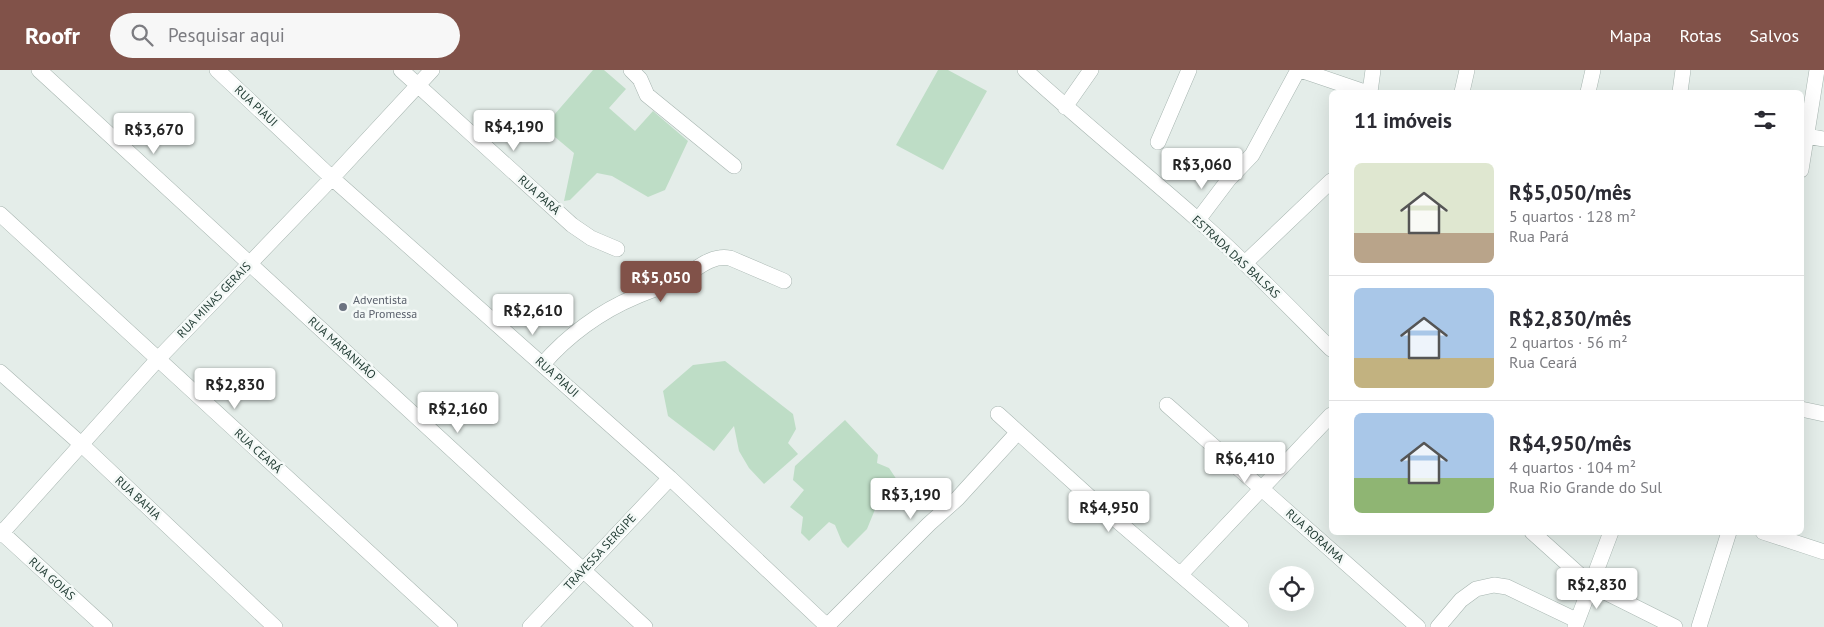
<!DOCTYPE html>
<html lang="pt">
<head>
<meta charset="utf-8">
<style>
  body { margin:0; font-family:"PT Sans",sans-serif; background:#f7f7f7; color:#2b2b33; height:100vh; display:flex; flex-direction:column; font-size:19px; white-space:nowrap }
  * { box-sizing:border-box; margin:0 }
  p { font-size:16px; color:#7c7c81 }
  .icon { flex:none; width:28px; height:28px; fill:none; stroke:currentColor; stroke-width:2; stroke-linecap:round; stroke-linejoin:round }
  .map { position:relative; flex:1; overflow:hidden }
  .panel { position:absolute; left:1329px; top:20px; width:475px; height:445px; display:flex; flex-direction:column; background:#fff; border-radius:8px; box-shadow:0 5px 20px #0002 }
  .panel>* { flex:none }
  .fabs { position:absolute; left:1269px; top:496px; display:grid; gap:10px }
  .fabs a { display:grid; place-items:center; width:45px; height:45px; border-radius:50%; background:#fff; box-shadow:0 5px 20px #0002; font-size:25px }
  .price { position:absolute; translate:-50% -42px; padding:0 11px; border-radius:5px; background:#fff; color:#222; font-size:16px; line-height:32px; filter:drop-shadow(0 1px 2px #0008) }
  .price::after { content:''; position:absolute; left:50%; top:30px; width:15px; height:11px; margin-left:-8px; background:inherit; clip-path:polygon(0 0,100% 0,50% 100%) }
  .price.current { background:#815249; color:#fff }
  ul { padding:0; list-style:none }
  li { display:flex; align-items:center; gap:15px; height:125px; padding:0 25px }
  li+li { border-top:1px solid #e1e1e2 }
  li span { display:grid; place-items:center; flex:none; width:140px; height:100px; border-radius:8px; color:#555 }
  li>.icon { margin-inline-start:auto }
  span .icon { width:60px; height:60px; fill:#fffc; stroke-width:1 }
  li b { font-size:21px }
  h2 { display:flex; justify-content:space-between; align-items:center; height:60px; padding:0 25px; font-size:21px }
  header { display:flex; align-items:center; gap:30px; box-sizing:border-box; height:70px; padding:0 25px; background:#815249; color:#fff }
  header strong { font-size:24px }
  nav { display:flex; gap:28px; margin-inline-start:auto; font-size:18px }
  .search { width:350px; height:45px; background:#f7f7f7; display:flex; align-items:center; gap:12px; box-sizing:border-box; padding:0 18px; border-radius:28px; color:#7c7c81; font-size:19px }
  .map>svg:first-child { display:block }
  .green { fill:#beddc6 }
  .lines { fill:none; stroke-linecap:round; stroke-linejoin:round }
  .minor-casing { stroke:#a7b5b0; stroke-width:16 }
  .minor { stroke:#fff; stroke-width:15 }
  .worship-dot { fill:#6b7280; stroke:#f4f9f7; stroke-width:2 }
  .labels { text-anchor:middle; stroke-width:5; stroke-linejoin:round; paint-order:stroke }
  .street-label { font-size:12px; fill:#243e36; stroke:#f4f9f7 }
  .worship-label { font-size:12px; fill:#5b616d; stroke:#f4f9f7; text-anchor:start }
</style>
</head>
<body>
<header>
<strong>Roofr</strong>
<div class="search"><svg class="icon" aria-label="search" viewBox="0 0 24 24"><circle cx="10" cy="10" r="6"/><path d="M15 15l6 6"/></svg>Pesquisar aqui</div>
<nav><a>Mapa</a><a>Rotas</a><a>Salvos</a></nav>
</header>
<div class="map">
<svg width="1824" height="557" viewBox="0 0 1824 557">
  <rect width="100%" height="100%" fill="#e4ede9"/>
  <path class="green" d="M593,0H604L626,19L609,38L635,61L653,41L688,71L665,120L648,127L612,106L597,103L570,130L564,131L574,83L549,62L548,52Z
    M938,0H948L987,21L943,100L896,75Z
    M725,291L793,344L796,359L788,373L798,384L764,414L749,398L739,381L734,356L714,381L668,346L663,321L693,295Z
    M845,350L878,385L877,393L889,398L903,419L876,437L867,459L848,478L842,472L835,455L829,452L809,471L801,463L803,447L790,437L804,420L793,410L795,396Z"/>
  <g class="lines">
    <g class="minor-casing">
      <path id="minor" d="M39,0L645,557
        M217,0L332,108L670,408L828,557
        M401,0L572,155L591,168L617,179
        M631,0L640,9L647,25L734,96
        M1025,0C1081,51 1140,99 1197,149C1244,190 1287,235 1331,279
        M1300,0L1365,22
        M1370,22L1373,0
        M1462,22L1467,0
        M1588,22L1593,0
        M1680,22L1683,0
        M1065,37L1091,0
        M1801,65L1824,69
        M1158,72L1189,0
        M1801,100L1817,0
        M0,144L450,557
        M1198,150L1229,109L1252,85L1298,0
        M1245,193L1331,111
        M543,294C567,266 601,241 635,227C649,221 664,216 678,210C695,201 710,184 730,188L784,211
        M0,302L81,374L275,557
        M1167,335L1418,557
        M1801,339L1824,344
        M998,344L1093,430L1241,557
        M0,461L105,557
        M1532,462L1591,515L1675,557
        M1763,462L1824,482
        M0,465L158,289L332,108L432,0
        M1181,504L1331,345
        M530,557L670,408
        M826,557L929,454L957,429L1018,362
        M1438,557L1461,530L1476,519L1494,515L1507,517L1576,550
        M1575,557L1611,462
        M1699,557L1729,462"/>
    </g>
    <use href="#minor" class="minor"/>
  </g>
  <circle class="worship-dot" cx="343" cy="237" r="5"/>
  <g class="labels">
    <g class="street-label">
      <text transform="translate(256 36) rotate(43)" y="4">RUA PIAUI</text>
      <text transform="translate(539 125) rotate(42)" y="4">RUA PARÁ</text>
      <text transform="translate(1236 187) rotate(43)" y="4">ESTRADA DAS BALSAS</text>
      <text transform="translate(214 230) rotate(-46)" y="4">RUA MINAS GERAIS</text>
      <text transform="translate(342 278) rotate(42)" y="4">RUA MARANHÃO</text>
      <text transform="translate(557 307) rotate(42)" y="4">RUA PIAUI</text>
      <text transform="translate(258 381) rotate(42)" y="4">RUA CEARÁ</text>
      <text transform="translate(138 428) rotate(43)" y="4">RUA BAHIA</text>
      <text transform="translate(1315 466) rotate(42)" y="4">RUA RORAIMA</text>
      <text transform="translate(600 482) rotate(-47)" y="4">TRAVESSA SERGIPE</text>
      <text transform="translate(52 509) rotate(42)" y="4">RUA GOIÁS</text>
    </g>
    <g class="worship-label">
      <text x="353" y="234">Adventista<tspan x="353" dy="14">da Promessa</tspan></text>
    </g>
  </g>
</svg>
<div class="fabs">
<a><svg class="icon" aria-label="locate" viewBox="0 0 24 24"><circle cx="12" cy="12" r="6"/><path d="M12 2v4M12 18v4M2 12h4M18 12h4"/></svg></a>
</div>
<b class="price" style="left:514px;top:82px">R$4,190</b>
<b class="price" style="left:154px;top:85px">R$3,670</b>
<b class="price" style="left:1202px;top:120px">R$3,060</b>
<b class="price current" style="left:661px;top:233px">R$5,050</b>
<b class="price" style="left:533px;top:266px">R$2,610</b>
<b class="price" style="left:235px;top:340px">R$2,830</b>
<b class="price" style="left:458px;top:364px">R$2,160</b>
<b class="price" style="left:1245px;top:414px">R$6,410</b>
<b class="price" style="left:911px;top:450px">R$3,190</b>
<b class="price" style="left:1109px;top:463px">R$4,950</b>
<b class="price" style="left:1597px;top:540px">R$2,830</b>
<section class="panel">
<h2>11 imóveis<svg class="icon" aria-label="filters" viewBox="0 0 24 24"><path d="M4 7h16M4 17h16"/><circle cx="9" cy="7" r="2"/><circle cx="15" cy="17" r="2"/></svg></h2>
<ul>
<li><span style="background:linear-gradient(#dfe7d0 70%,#b9a48a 0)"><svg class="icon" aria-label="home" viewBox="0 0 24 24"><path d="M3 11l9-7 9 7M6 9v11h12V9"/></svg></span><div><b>R$5,050/mês</b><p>5 quartos · 128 m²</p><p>Rua Pará</p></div></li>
<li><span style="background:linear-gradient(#a9c7e8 70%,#c2b280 0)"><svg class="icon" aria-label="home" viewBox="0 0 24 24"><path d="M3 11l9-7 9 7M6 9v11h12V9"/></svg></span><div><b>R$2,830/mês</b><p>2 quartos · 56 m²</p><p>Rua Ceará</p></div></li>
<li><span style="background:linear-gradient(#a9c7e8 65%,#8fb573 0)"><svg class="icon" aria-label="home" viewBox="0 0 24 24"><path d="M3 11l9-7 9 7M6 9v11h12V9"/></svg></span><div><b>R$4,950/mês</b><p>4 quartos · 104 m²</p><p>Rua Rio Grande do Sul</p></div></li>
</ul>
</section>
</div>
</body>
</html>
